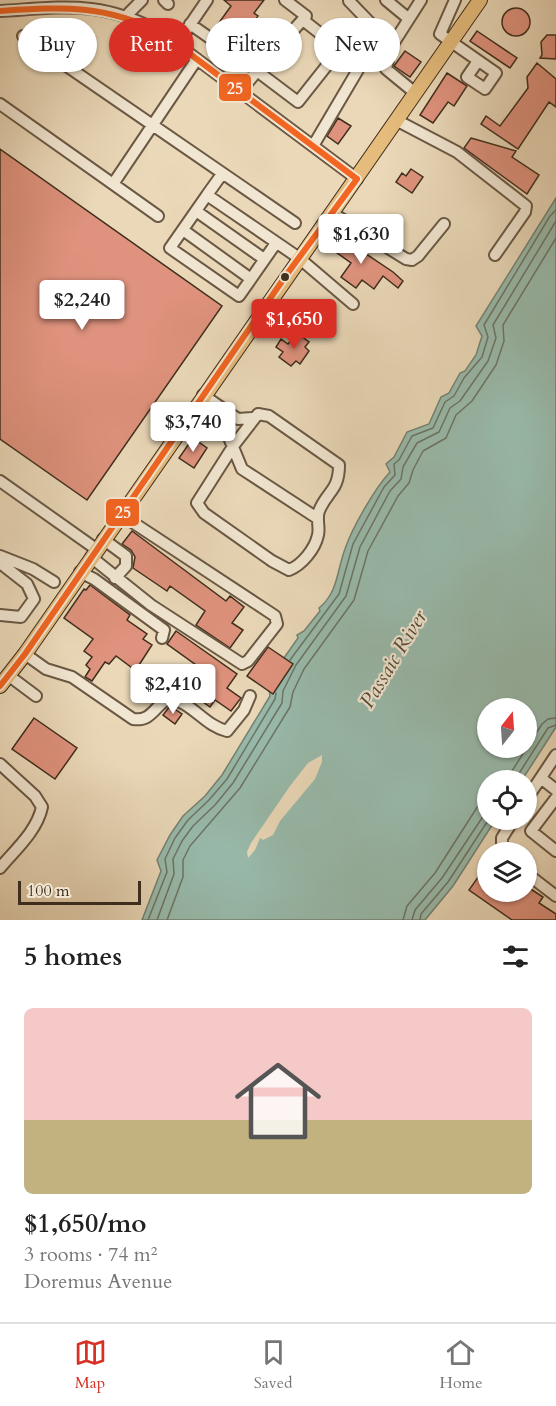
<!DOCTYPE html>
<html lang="en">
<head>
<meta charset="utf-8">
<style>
  body { margin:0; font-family:Cardo,serif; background:#f2f2f2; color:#222; height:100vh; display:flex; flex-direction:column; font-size:22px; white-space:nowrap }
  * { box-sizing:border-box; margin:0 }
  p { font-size:20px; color:#767676 }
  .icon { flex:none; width:33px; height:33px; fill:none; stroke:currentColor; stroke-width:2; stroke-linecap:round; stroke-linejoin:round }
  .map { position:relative; height:920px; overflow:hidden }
  .side { display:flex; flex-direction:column; background:#fff; flex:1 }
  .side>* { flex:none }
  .top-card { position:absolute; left:18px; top:18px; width:520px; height:54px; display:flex; gap:12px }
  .needle { width:39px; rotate:17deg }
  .controls { position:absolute; left:477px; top:698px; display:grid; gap:12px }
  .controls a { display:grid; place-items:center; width:60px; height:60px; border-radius:50%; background:#fff; box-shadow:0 2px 4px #0004; font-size:30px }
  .scale { position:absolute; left:18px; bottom:15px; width:123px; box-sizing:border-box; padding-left:6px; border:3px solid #3f2e1d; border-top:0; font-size:16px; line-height:21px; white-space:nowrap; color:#3f2e1d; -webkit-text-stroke:4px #f1e6d1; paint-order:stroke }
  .price { position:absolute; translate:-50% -51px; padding:0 14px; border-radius:6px; background:#fff; color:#222; font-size:20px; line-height:39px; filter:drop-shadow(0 2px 3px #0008) }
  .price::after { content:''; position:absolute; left:50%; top:36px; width:18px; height:14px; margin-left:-9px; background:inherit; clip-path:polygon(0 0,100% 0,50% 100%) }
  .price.current { background:#d93025; color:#fff }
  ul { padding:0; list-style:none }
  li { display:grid; align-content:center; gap:12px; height:318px; padding:0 24px }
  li+li { border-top:2px solid #e0e0e0 }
  li span { display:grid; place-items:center; height:186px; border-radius:9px; color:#555 }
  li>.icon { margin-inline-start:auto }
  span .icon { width:108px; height:108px; fill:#fffc; stroke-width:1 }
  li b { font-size:26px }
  h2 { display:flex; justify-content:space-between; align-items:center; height:72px; padding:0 24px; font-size:26px }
  .tag { padding:0 21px; border-radius:27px; background:#fff; box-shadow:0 2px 4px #0004; font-size:21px; line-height:54px }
  .tag.current { background:#d93025; color:#fff }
  .tabs { display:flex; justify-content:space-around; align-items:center; height:84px; border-top:2px solid #e0e0e0; background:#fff; font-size:16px; color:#767676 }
  .tabs a { display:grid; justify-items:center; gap:3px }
  .tabs .current { color:#d93025 }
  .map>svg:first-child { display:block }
  .water { fill:#98baab; stroke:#748272; stroke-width:1.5; fill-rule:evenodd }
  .pier { fill:#ead8b8 }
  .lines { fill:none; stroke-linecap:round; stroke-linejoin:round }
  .shore { stroke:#6c7464; stroke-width:1.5 }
  .building { fill:#df927d; stroke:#3f2e1d; stroke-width:1.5 }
  .minor-casing { stroke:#6a5844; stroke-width:14 }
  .major-casing { stroke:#3f2e1d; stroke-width:16 }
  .minor { stroke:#f1e6d1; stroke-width:10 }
  .major { stroke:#e5bc7c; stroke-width:14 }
  .bus-1-casing { stroke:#f1e6d1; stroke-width:10 }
  .bus-1 { stroke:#f26522; stroke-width:6 }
  .bus-dot { fill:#3f2e1d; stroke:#f1e6d1; stroke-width:2 }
  .labels { text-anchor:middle; stroke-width:4.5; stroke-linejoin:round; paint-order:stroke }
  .water-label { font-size:21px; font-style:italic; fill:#514a39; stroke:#f1e6d1 }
  .line-badge { stroke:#f1e6d1; stroke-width:2 }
  .badge-label { font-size:16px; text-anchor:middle; font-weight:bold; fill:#fff }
</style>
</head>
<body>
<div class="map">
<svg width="556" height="920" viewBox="0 0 556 920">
  <rect width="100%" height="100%" fill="#ead8b8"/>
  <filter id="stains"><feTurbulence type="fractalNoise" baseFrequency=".00333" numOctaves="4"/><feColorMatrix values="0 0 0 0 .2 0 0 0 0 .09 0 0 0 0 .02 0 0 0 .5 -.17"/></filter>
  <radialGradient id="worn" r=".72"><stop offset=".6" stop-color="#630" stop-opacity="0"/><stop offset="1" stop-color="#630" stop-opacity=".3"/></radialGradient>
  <path class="water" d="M556,198V727L522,780H488V819H496L453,886L425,920H142L161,871L157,860L170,835L183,816L205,796L222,775L270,696L269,690L284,658L298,638L297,635L304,631L320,611L319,608C338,593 337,570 345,549C352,528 375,488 390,472L386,464L394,457L407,432L429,424L441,397L449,393L460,373L465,371L476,355L482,336L476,326ZM488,708H526V747H488Z"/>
  <path class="pier" d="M322,755V762L315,779L280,821L273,835L263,840L260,838L255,850L248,858L247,852L251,843L290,786L308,763Z"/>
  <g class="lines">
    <path class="shore" d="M290,660L339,594L353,544L384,487L395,475L394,464L399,460L412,436L433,428L445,402L454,396L464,378L482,357L488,337L484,325L550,216L556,210
      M510,780L512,771L542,724L548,719L556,718
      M517,780L518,775L548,728L556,725
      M148,920L167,872L165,859L175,838L188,820L209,800L227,779L275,699L276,693
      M157,920L174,874L173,859L182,841L193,826L215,805L233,783L282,703L283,691L296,665L346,596L360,547L390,491L401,479L403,467L417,443L439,432L450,408L460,401L488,361L496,338L493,325L556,221
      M167,920L183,877V860L190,846L240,788L290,707L293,692L304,669L354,600L368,551L398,496L409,483L413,470L423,451L446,438L456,415L472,401L496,365L504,341L503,325L556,238
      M403,920L407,906L435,873L478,806L488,799
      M412,920L415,910L442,878L488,809
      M420,920L421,914L448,882L489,819"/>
  </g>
  <path class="building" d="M224,0H264L254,13L258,16L251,25L256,29L240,50L213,31L231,6Z
    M502 22a14 14 0 1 1 28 0a14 14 0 1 1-28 0Z
    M477,31L517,58L510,68L470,41Z
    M547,35H556V59L540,58L542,55L541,42Z
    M405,51L421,62L410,77L394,66Z
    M537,63L556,79V107L549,102L518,149L481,124L486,116L500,126L528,88L527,77Z
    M447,73L467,86L454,106L448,102L433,123L420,115Z
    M338,118L351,126L338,144L327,136Z
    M471,138L516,151L512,157L539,175L527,194L464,148Z
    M0,149L222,306L87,500L0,439Z
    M411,169L423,177L412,193L396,182L402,173L406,176Z
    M335,233L393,272L403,281L398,288L383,276L374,289L362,280L356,288L341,277L351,263L326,245Z
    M297,333L309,342L305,347L309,351L300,364L296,361L291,366L279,357L283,352L276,347L281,339L288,344Z
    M193,438L207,448L194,468L179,458Z
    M132,531L226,601L230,596L244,607L232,623L243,630L230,648L196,625L205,611L170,586L167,591L133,568L135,557L131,550L122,544Z
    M90,585L130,615L127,620L147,634L143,639L152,645L139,665L143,667L139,673L116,656L109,664L105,662L92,681L85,677L90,669L86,665L92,657L84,651L93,639L64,618L84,589L86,590Z
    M176,631L237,674L227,688L241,698L231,711L215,700L210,707L181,686L196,665L167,644Z
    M268,647L293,664L273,694L247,676Z
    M170,706L182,714L175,724L163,715Z
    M34,718L77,748L55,779L12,749Z
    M488,863V891H526V886L543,897L539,903L556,914V920H512L469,890Z"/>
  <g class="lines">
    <g class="minor-casing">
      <path id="minor" d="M164,0L168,4
        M386,0L409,19
        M455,0L440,34L496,73L485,89L467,77L478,61
        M0,11C66,7 102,0 162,33L357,179
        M129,13L142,0
        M190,24L257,71L306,16L285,0
        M23,36L295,223
        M177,44L207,0
        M240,92L257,71L298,102L340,49L303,20
        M414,92L386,69L391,47L421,0
        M0,104L113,184L197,59
        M396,120L457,152L526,206L525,212L495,255
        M313,146L359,68L376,29L349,1
        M113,184L158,216
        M207,195L222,174
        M196,211L264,259
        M332,213L406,259L412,260L418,256L444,224
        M183,230L251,279
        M276,243L239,296L170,248L207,195L299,258L353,304
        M203,395L238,419L252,418
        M193,409L228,435L242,469L317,518
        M258,414L269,416L339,465C339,491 327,491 319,511C316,519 320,527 318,535C315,549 302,565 289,570L272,561L204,513L197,503L234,445Z
        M0,481L96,549
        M103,539L126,556V566L115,578
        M0,556L33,569L54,582
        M91,557L151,605L242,664L248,661L277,624L275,616L269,612L120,514
        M0,563L27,584L34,599L21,617L0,615
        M80,572L94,579L164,630L162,638
        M25,654L46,669L72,677L133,719C152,722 155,705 169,698C192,702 205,726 227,731L244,710L250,696
        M8,675L36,696
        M0,764L35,796L42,807C37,831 15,850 0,868
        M541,778L556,790
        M556,798L531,831L556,851
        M526,800L556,755
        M502,852V838L514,819
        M526,873L556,896"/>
    </g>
    <g class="major-casing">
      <path id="major" d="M0,686L25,654L480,0"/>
    </g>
    <use href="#minor" class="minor"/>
    <use href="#major" class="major"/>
    <g class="bus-1-casing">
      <path id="bus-1" d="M0,11C64,7 103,4 162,33L357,179L287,274L25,654L0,686"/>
    </g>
    <use href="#bus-1" class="bus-1"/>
  </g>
  <circle class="bus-dot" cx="285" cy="277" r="5"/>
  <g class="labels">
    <g class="water-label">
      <text transform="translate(393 659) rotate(-59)" y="7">Passaic River</text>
    </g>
  </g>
  <g class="line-badge">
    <rect x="218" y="73" width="34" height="29" rx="6" fill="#f26522"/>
    <rect x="105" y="498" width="35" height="29" rx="6" fill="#f26522"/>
  </g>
  <g class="badge-label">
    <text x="235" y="94">25</text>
    <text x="123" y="518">25</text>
  </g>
  <rect width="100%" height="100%" filter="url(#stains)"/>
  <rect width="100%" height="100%" fill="url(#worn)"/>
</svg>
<div class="controls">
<a><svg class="needle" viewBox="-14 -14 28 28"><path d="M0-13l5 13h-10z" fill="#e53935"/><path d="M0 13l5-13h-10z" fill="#767676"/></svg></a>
<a><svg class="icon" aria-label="locate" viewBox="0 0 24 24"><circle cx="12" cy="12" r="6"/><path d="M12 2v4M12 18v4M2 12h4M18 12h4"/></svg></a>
<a><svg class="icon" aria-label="layers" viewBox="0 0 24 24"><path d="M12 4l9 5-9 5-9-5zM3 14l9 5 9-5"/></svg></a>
</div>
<div class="scale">100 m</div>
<b class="price" style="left:361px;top:265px">$1,630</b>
<b class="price" style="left:82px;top:331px">$2,240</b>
<b class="price current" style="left:294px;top:350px">$1,650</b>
<b class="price" style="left:193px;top:453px">$3,740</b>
<b class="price" style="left:173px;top:715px">$2,410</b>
<div class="top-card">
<a class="tag">Buy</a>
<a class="tag current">Rent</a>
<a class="tag">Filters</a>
<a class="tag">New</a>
</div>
</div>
<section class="side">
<h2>5 homes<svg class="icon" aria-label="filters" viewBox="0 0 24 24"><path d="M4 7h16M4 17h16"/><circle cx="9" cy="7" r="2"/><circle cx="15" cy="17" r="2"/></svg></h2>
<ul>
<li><span style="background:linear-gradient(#f6c9c9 60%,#c2b280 0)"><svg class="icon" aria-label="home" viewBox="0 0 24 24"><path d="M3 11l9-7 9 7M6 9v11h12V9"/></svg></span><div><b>$1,650/mo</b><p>3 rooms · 74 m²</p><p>Doremus Avenue</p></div></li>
</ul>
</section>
<nav class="tabs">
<a class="current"><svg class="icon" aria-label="map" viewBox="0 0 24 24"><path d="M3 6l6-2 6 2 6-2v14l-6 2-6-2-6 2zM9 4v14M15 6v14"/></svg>Map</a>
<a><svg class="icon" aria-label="saved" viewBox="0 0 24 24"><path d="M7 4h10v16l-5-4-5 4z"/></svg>Saved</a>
<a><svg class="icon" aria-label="home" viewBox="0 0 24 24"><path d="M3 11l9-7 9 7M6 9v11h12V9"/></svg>Home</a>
</nav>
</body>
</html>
